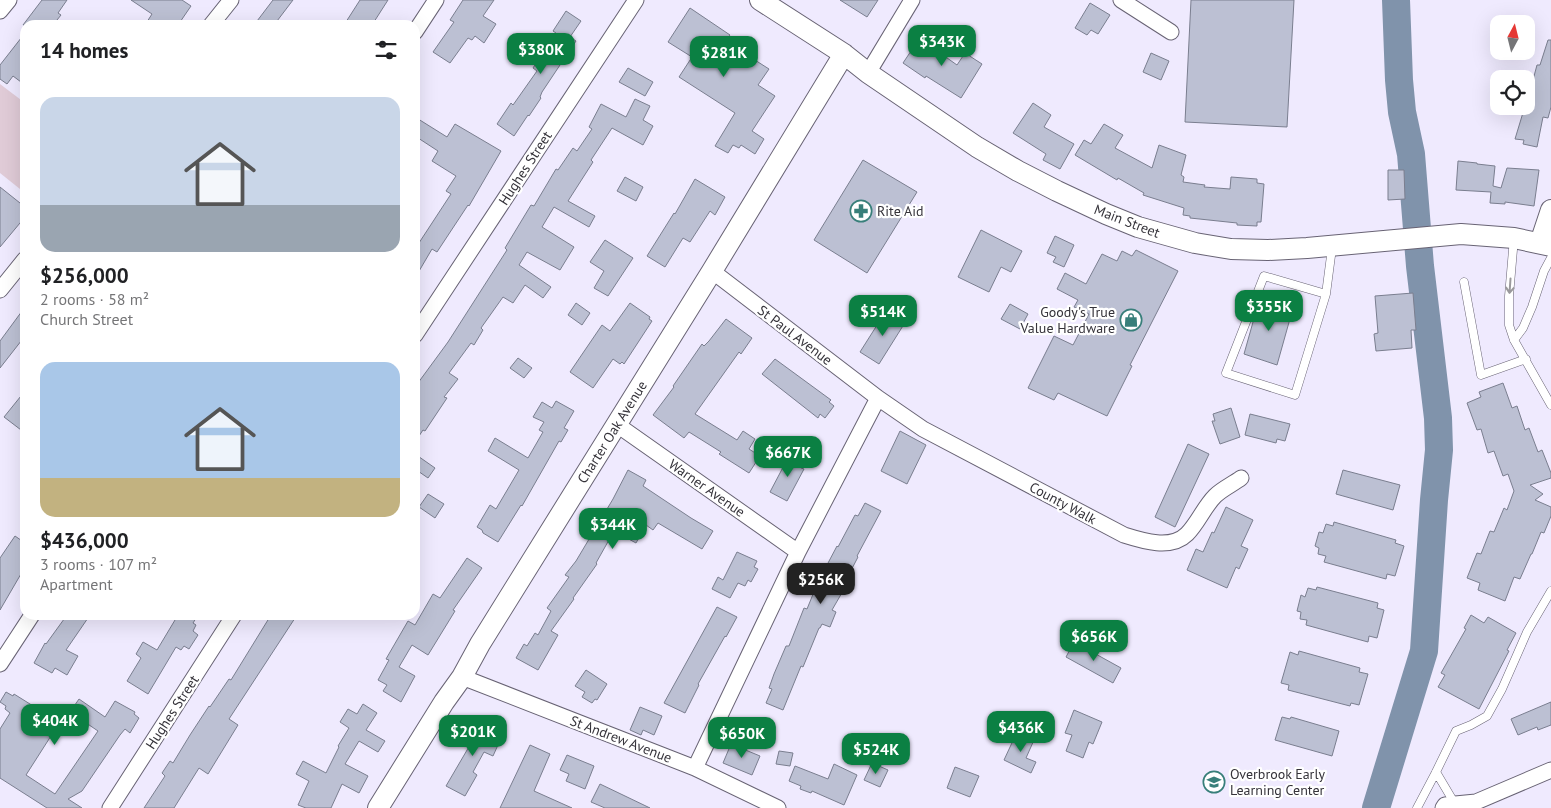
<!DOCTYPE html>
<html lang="en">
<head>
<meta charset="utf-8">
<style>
  body { margin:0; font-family:"PT Sans",sans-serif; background:#f2f2f2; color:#202124; height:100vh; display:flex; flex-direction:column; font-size:19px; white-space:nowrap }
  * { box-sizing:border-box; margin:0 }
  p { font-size:16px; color:#757577 }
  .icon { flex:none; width:28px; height:28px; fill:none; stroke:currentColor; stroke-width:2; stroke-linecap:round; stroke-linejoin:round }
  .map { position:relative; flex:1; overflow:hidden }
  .sheet { position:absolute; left:20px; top:20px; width:400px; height:600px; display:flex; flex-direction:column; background:#fff; border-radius:15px; box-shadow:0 5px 20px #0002 }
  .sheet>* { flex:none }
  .needle { width:32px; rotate:7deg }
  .tools { position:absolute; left:1490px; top:15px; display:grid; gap:10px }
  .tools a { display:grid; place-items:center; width:45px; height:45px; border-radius:10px; background:#fff; box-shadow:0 5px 20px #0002; font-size:25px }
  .price { position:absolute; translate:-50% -42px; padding:0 11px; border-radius:10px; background:#0b8043; color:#fff; font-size:16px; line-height:32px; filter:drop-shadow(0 1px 2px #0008) }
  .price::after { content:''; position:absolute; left:50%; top:30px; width:15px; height:11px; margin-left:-8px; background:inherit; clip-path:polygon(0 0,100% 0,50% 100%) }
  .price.selected { background:#222; color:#fff }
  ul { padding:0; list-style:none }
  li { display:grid; align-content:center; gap:10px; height:265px; padding:0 20px }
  li span { display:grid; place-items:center; height:155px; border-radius:15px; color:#555 }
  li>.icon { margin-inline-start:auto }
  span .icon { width:90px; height:90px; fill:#fffc; stroke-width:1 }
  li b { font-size:21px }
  h2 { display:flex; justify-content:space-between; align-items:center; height:60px; padding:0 20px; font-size:21px }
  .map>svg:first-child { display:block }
  .green { fill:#e0cbd7 }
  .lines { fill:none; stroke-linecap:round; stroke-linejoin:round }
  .river { stroke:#8093ab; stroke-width:28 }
  .building { fill:#bcc0d3; stroke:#7a7e8f }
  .lane-casing { stroke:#686374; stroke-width:9 }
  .street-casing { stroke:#686374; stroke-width:17 }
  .secondary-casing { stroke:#686374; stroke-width:22 }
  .lane { stroke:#fff; stroke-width:8 }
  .street { stroke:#fff; stroke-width:15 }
  .secondary { stroke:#fff; stroke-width:20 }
  .oneway { stroke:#9a999c }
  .labels { text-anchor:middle; stroke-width:4.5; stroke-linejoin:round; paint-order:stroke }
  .street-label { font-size:14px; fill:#35333a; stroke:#fff }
  .poi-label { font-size:14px; fill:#35333a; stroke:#fff; text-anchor:start }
</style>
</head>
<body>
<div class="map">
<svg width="1551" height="808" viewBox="0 0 1551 808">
  <rect width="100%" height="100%" fill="#efeafe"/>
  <path class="green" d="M0,84L25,103V193L0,173Z"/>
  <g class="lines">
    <path class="river" d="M1376,808L1424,651L1434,500L1439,450L1438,418L1420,266L1411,154L1402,112L1399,80L1396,0"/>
  </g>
  <path class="building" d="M42,0H67L58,13L61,15L53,25H23Z
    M131,0H182L191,6L178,25H145L152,14Z
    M273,0H293L274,25H254Z
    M360,0H388L372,25H344Z
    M463,0H494L483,16L496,24L484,43L475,36L472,40L468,38L450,63L433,52L454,22L450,20Z
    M840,0H878L867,17Z
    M1191,0H1294L1287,127L1185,122Z
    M1090,3L1110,15L1098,34L1091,30L1087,35L1075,28Z
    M690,8L730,35L725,41L769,69L758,85L775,96L752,131L764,139L755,154L741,145L739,148L733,145L728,153L715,146L735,113L679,77L692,57L668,42Z
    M566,11L581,21L570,37L576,41L542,92L540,97L541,98L529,116L528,115L514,136L497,124L511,103L513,105L537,71L533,68L556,33L553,31Z
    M25,33V85L13,76L7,84L0,79V65Z
    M916,36L957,65L965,53L982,64L961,98L926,76L925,78L903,63L913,48L909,46Z
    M1548,40H1551V107L1548,118L1543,117L1537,147L1523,144L1524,140L1515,139L1525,106H1526L1537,65H1540Z
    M1151,53L1169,61L1161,80L1143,72Z
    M628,68L653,82L645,96L619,82Z
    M635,99L650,106L643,120L653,126L643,145L612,128L591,160L593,162L568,201L595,216L589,227L554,207L542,227L574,247L560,270L527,252L519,265L551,287L543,298L525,285L513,303L503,297L481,328L483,330L474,345L471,343L449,373L458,379L444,397L447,398L425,431L423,430L415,442V387L448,342L507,250L505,248L531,205L534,206L556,169L558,170L573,148L577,151L592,129L589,127L601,104L626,117Z
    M1033,103L1051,115L1044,127L1074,144L1060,169L1043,160L1046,154L1013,133Z
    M415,117L447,137L455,124L501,151L469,206L468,205L437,252L432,249L415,278V249L451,194L446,191L456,176L432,161L438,151L415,136Z
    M1104,124L1123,135L1115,148L1152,168L1159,145L1186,155L1181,175L1184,177L1183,182L1205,185L1204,187L1230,189L1231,177L1257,179V183L1264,184L1261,222H1257V226L1237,225V223L1190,218V216L1183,215L1184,208L1143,195L1144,193L1118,178L1117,180L1075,155L1084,140L1091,144Z
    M863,160L917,192L867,273L814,240Z
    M1458,161L1477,163V164L1495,166L1493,186L1501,188L1507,168L1539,170L1534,206L1505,202V204L1490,203L1491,192L1456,190Z
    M1388,170H1404L1405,199L1388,200Z
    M625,177L643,187L636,201L617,191Z
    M695,179L725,197L715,215L710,211L690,242L683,238L665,267L647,256L674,213L675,214Z
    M0,187L25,207V217L0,247Z
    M981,230L1022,251L1011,272L1001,267L989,292L958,277Z
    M1055,236L1074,245L1064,267L1053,262L1056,257L1047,253Z
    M605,240L633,258L608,296L594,288L604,271L590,262Z
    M1136,250L1178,271L1130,365L1132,366L1107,416L1058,393L1054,400L1028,388L1054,336L1073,345L1089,314L1074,307L1078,300L1057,289L1065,273L1086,284L1102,254L1117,261L1122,251L1132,256Z
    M1413,293L1416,330H1411L1412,348L1376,351L1374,334L1378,333L1375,296Z
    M1261,299L1293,308L1277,365L1244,354L1255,315Z
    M576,303L590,313L582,325L568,315Z
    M630,303L650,317L649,319L652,321L624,364L622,362L620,364L613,359L593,388L570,372L602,325L610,331Z
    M1010,304L1028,314L1020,329L1001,319Z
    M25,307V336L0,368V341Z
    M890,310L906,321L879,364L860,352L879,322L881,323Z
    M726,319L752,338L741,354L739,352L695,414L737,440L743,431L755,439L749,449L760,456L749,473L719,454L721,452L689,432L684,438L653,415L674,387L673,386L702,344L704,346L709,341Z
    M518,358L532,368L524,378L510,368Z
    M775,359L831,400L829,402L834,406L825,418L820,414L818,418L762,374Z
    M1503,383L1512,408L1517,406L1525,430L1529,428L1538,452L1542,450L1551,473V478L1530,485L1543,494L1535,500L1551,507V516L1544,533L1541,532L1532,554H1531L1520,579L1514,577L1505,601L1478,590L1480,583L1467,578L1477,553L1481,554L1490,531L1494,532L1504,508L1507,510L1514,491L1508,474L1503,476L1494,451L1488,453L1481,429L1477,430L1467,403L1481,397L1479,392Z
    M25,391V433L4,417Z
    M556,401L574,411L564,428L568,430L561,442L559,441L522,506L521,505L498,542L483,533L482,530L477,527L490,505L496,509L519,470L488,451L495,438L528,458L543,432L539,430L544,422L533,417L542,402L552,408Z
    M1231,408L1240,437L1220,444L1212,421H1215L1213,414Z
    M1250,414L1290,424L1285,441L1277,439L1276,443L1245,435Z
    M900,431L926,445L907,484L881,471Z
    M1188,444L1209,454L1175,527L1155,517Z
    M415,454L435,468L428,478L415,469Z
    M790,454L805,461L801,468L804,469L787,501L770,492Z
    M628,470L646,480L643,486L691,518L713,531L702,549L658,523L653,530L646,525L636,543L614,531L596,563L597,564L573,598L574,599L551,631L558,635L538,670L516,658L524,644L527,646L535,633L538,635L551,611L547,608L569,577L565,575L576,561L613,499Z
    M1343,470L1400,485L1393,510L1336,494Z
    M428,494L444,504L435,518L419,507Z
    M865,503L881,511L857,556L858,557L845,582L847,584L832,610L836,612L830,627L822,624L820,628H819L803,667L801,666L783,710L766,703L772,689L769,688L774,674L786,646H789L804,608L807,609L818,582L837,546L838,547L855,515L858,516Z
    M1226,507L1253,520L1241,546L1248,549L1239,569L1236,567L1227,588L1187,570L1196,549L1203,552L1212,532L1214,533Z
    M1334,522L1396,540L1395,543L1404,546L1395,576L1387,574L1386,579L1324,562L1326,556L1318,554L1319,548L1315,546L1319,532L1323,533L1326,524L1333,526Z
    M15,536L25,543V567L0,610V558Z
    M737,552L757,561L754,567L758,569L751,582L748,580L745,586L738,583L730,598L712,589L718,577L723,580Z
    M467,558L482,568L453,610L455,611L428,655L412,645L399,667L415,676L401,702L383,691L387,685L378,680L389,660L386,659L408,621L415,625L433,594L440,598Z
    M1317,587L1378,603L1377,608L1384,610L1377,638L1369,636L1368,642L1306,625L1307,620L1300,619L1301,612L1297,611L1301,595L1305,597L1308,588L1316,590Z
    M717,607L737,617L726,637L725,636L698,684L699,685L685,713L664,703Z
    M67,615H90L66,650L78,656L67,675L55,668L52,673L34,663L45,643L46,644Z
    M178,615H198L193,623L196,625L193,631L198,635L189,649L184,646L181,650L176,647L148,694L127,681L141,658L136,654L143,642L157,650Z
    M271,615H297L229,719L238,725L208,774L199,768L174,808H144L165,776L162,773L170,761L173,763L190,735L209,706L210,707L229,679L231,680Z
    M1471,615L1484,623L1488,617L1516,633L1507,650L1509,651L1479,709L1438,687L1445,675L1441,673L1466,629L1464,628Z
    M1074,642L1121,668L1113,683L1066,657Z
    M1299,651L1360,668L1359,672L1368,674L1359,705L1351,703L1350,706L1288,690L1289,685L1281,683L1290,652L1298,655Z
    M586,670L607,684L597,700L595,699L592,703L582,697L585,692L575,686Z
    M6,692L13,696L14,694L46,714L52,705L65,714L26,775L55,794L98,731L70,712L79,699L105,717L115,701L135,712L134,714L139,718L130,733L125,729L120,735L82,791L68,799L82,808H47L0,778V729L10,713L5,709L6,706L0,702Z
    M1551,702V725L1538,730L1537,727L1518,735L1511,719Z
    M363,704L377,713L366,730L385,741L378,752L359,741L345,764L368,776L359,793L342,784L331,808H306L298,805L309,781L296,774L303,761L326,773L339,747L338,746L349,728L340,722L348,709L357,714Z
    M640,707L662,716L654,735L643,730L641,735L630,730Z
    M1074,710L1102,722L1093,744L1089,742L1083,758L1066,751L1072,735L1065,733Z
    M1282,717L1290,719L1291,717L1339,731L1332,756L1275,740Z
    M474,722L485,726L487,730L502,736L493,756L484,752L473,772L477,775L465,796L446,786L470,745L465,743Z
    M1017,732L1034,740L1026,758L1036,762L1031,773L1004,760Z
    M731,744L760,756L752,775L723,763Z
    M530,745L550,754L534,791L572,808H500Z
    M779,751L793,753L790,766L776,764Z
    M567,755L594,766L585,789L566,781L569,774L560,770Z
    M872,763L888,770L880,787L864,780Z
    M834,764L857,775L844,805L812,791L811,793L800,789L801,786L789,781L795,766L828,779Z
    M955,767L979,776L970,797L947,788Z
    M600,784L650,808H605L591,802Z"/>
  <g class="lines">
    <g class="lane-casing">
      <path id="lane" d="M1514,238L1509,296V325L1514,340L1551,405
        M1464,282L1481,375L1526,359
        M1326,294L1264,276L1226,373L1295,395L1326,294L1332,248
        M1514,340L1523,328L1532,307L1544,271L1551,258
        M1436,772L1455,804
        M1417,808L1436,772L1456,731L1471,725L1487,716L1502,689L1527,632L1551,591"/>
    </g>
    <g class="street-casing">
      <path id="street" d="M1121,0L1171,32
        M0,11L9,0
        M211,25L231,0
        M415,32L436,0
        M868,73L912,0
        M712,271L878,398L923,429L1124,535C1143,541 1171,550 1187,534C1198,523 1204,507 1215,496C1222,489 1233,484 1241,478
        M0,290L25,259
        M415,335L636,0
        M616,424L798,552
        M0,664L32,615
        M462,677L695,768L778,808
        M695,768L798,552L878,398
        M110,808L234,615
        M1443,808L1445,805L1476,802L1551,770"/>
    </g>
    <g class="secondary-casing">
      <path id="secondary" d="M760,0L844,54L868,73L977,147L1018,171L1057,191L1106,214L1138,227L1195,243L1231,249L1268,250L1307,248L1461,234L1514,238L1551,246
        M1540,243L1551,210
        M378,808L444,702L462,677L480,644L712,271L844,54"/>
    </g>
    <use href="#lane" class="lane"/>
    <use href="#street" class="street"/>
    <use href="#secondary" class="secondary"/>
  </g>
  <defs><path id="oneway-shaft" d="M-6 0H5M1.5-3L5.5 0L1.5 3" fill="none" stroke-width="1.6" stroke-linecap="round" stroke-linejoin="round" transform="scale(1.25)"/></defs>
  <use class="oneway" href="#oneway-shaft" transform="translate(1510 286) rotate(94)"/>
  <defs>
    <g id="pharmacy-ring" transform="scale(1.125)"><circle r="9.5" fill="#fff" stroke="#387f7a" stroke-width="1.5"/><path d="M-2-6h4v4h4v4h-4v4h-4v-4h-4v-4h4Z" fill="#387f7a"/></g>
    <g id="shop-ring" transform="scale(1.125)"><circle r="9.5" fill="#fff" stroke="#387f7a" stroke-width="1.5"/><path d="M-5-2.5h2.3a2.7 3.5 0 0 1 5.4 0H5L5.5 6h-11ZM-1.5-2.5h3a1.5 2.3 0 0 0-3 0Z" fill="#387f7a"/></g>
    <g id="school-ring" transform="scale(1.125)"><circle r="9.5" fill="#fff" stroke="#387f7a" stroke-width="1.5"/><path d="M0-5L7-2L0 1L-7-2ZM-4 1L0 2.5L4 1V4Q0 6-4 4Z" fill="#387f7a"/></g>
  </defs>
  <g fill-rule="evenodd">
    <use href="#pharmacy-ring" x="861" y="211"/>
    <use href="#shop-ring" x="1131" y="320"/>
    <use href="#school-ring" x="1214" y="782"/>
  </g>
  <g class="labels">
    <g class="street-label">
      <text transform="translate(525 168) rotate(-57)" y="5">Hughes Street</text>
      <text transform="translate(1127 221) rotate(21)" y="5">Main Street</text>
      <text transform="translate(795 335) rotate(37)" y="5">St Paul Avenue</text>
      <text transform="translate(612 432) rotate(-58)" y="5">Charter Oak Avenue</text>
      <text transform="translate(707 488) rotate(35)" y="5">Warner Avenue</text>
      <text transform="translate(1063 503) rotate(28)" y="5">County Walk</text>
      <text transform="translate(172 712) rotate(-57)" y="5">Hughes Street</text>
      <text transform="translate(621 739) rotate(21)" y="5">St Andrew Avenue</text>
    </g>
    <g class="poi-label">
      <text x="877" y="216">Rite Aid</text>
      <text x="1115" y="317" text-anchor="end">Goody's True<tspan x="1115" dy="16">Value Hardware</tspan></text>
      <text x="1230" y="779">Overbrook Early<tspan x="1230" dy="16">Learning Center</tspan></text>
    </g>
  </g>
</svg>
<div class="tools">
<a><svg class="needle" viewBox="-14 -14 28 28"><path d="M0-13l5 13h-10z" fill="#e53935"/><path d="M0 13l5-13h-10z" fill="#757577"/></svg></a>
<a><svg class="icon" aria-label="locate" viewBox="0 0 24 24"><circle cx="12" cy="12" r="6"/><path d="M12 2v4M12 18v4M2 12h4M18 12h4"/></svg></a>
</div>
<b class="price" style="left:942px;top:67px">$343K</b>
<b class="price" style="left:541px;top:75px">$380K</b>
<b class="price" style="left:724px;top:78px">$281K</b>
<b class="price" style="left:1269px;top:332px">$355K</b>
<b class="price" style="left:883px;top:337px">$514K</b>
<b class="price" style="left:788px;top:478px">$667K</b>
<b class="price" style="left:613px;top:550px">$344K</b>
<b class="price selected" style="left:821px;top:605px">$256K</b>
<b class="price" style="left:1094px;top:662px">$656K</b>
<b class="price" style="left:55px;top:746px">$404K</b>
<b class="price" style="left:1021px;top:753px">$436K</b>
<b class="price" style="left:473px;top:757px">$201K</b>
<b class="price" style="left:742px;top:759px">$650K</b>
<b class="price" style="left:876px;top:775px">$524K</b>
<section class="sheet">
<h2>14 homes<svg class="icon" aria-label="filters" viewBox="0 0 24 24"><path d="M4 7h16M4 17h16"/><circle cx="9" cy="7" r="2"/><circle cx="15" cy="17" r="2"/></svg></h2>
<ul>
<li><span style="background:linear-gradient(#c9d6e8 70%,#9aa5b1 0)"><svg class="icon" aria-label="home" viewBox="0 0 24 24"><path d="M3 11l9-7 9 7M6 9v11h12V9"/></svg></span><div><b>$256,000</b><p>2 rooms · 58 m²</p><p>Church Street</p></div></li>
<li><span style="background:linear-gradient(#a9c7e8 75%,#c2b280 0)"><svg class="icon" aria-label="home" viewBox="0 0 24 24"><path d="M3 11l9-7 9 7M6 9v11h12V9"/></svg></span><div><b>$436,000</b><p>3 rooms · 107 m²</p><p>Apartment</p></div></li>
</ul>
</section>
</div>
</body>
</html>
